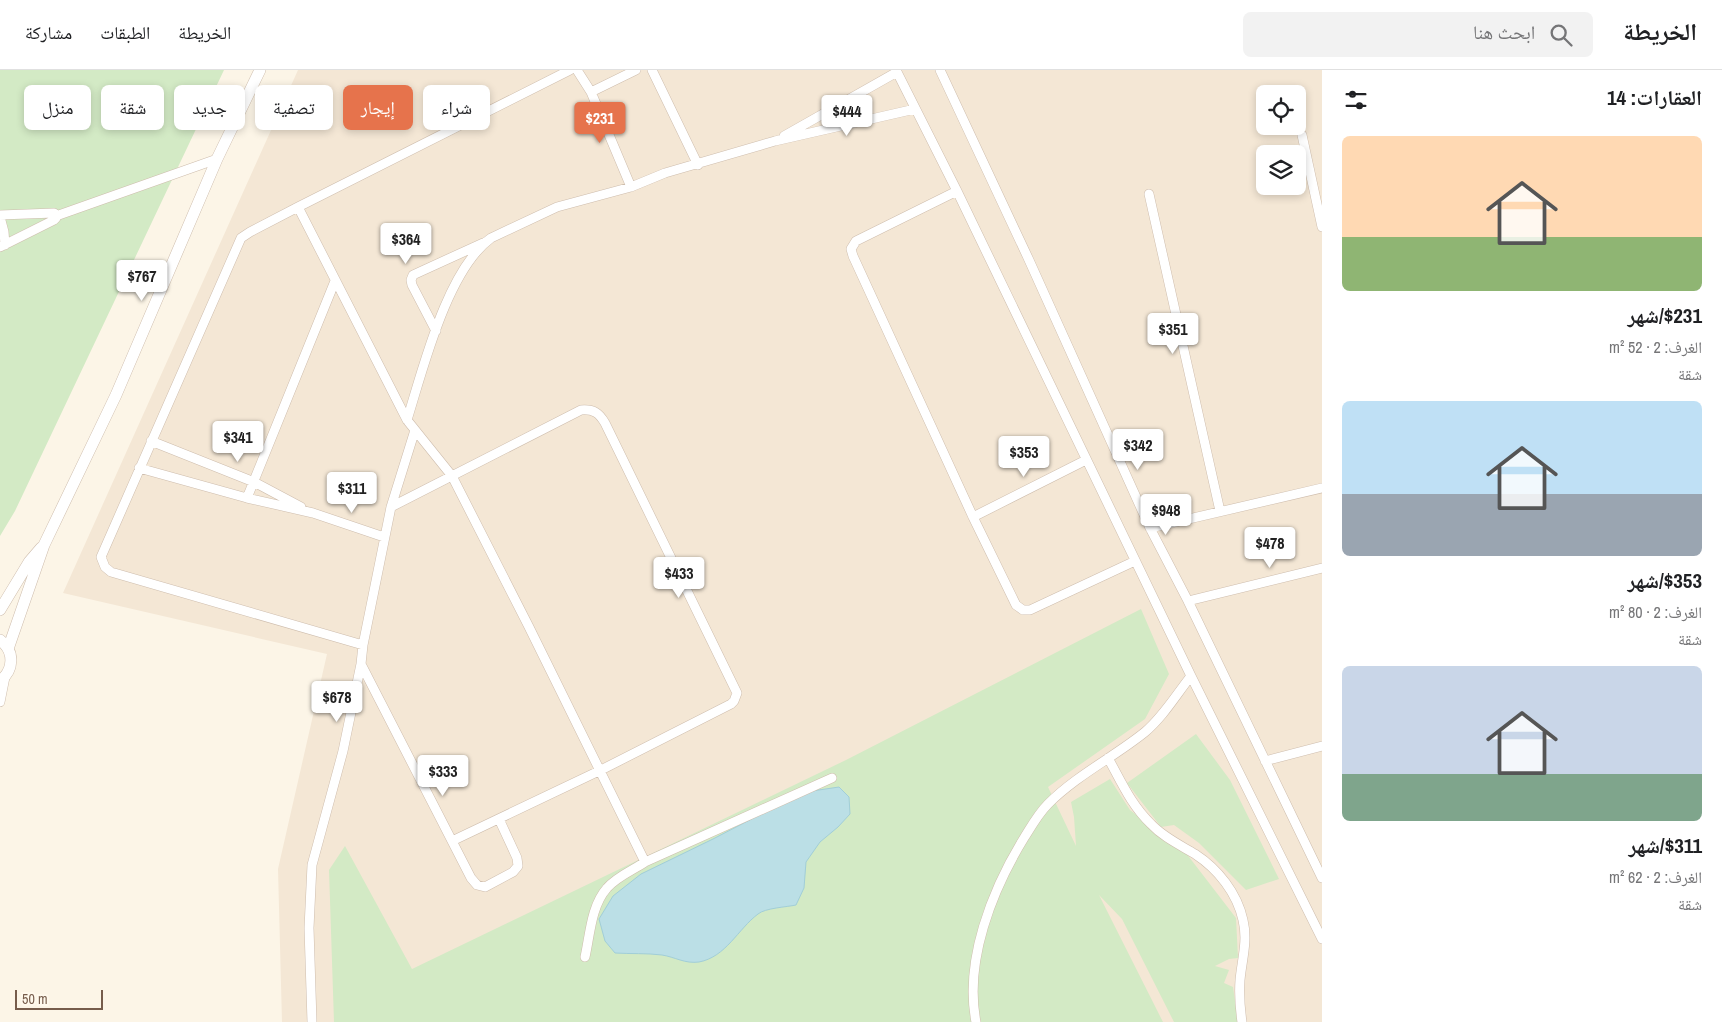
<!DOCTYPE html>
<html lang="ar">
<head>
<meta charset="utf-8">
<style>
  body { margin:0; font-family:"Archivo Narrow","Noto Naskh Arabic",sans-serif; background:#f2f2f2; color:#202124; direction:rtl; height:100vh; display:flex; flex-direction:column; font-size:19px; white-space:nowrap }
  * { box-sizing:border-box; margin:0 }
  p { font-size:16px; color:#757577 }
  .icon { flex:none; width:28px; height:28px; fill:none; stroke:currentColor; stroke-width:2; stroke-linecap:round; stroke-linejoin:round }
  .map { position:relative; flex:1; overflow:hidden; direction:ltr }
  .panel { display:flex; flex-direction:column; background:#fff; width:400px }
  .panel>* { flex:none }
  .top-card { position:absolute; left:15px; top:15px; width:475px; height:45px; direction:rtl; display:flex; gap:10px }
  .fabs { position:absolute; left:1256px; top:15px; display:grid; gap:10px }
  .fabs a { display:grid; place-items:center; width:50px; height:50px; border-radius:8px; background:#fff; box-shadow:0 2px 8px #0003; font-size:25px }
  .scale { position:absolute; left:15px; bottom:12px; width:88px; box-sizing:border-box; padding-left:5px; border:2px solid #765c4b; border-top:0; font-size:14px; line-height:18px; white-space:nowrap; color:#765c4b; -webkit-text-stroke:4px #fff9ed; paint-order:stroke }
  .price { position:absolute; translate:-50% -42px; padding:0 11px; border-radius:5px; background:#fff; color:#222; font-size:16px; line-height:32px; filter:drop-shadow(0 1px 2px #0008) }
  .price::after { content:''; position:absolute; left:50%; top:30px; width:15px; height:11px; margin-left:-8px; background:inherit; clip-path:polygon(0 0,100% 0,50% 100%) }
  .price.on { background:#e6734c; color:#fff }
  ul { padding:0; list-style:none }
  li { display:grid; align-content:center; gap:10px; height:265px; padding:0 20px }
  li span { display:grid; place-items:center; height:155px; border-radius:8px; color:#555 }
  li>.icon { margin-inline-start:auto }
  span .icon { width:90px; height:90px; fill:#fffc; stroke-width:1 }
  li b { font-size:21px }
  h2 { display:flex; justify-content:space-between; align-items:center; height:60px; padding:0 20px; font-size:21px }
  .pill { padding:0 18px; border-radius:8px; background:#fff; box-shadow:0 2px 8px #0003; font-size:18px; line-height:45px }
  .pill.on { background:#e6734c; color:#fff }
  header { display:flex; align-items:center; gap:30px; box-sizing:border-box; height:70px; padding:0 25px; background:#fff; border-bottom:1px solid #e0e0e0 }
  header strong { font-size:24px }
  nav { display:flex; gap:28px; margin-inline-start:auto; font-size:18px }
  .search { width:350px; height:45px; background:#f2f2f2; display:flex; align-items:center; gap:12px; box-sizing:border-box; padding:0 18px; border-radius:8px; color:#757577; font-size:19px }
  main { display:flex; flex:1; min-height:0 }
  .map>svg:first-child { display:block }
  .residential { fill:#f4e7d5; fill-rule:evenodd }
  .green { fill:#d3eac5 }
  .water { fill:#bbdfe6; stroke:#a1ced8 }
  .lines { fill:none; stroke-linecap:round; stroke-linejoin:round }
  .minor-casing { stroke:#cebdad; stroke-width:10 }
  .tertiary-casing { stroke:#cebdad; stroke-width:12 }
  .minor { stroke:#fff; stroke-width:9 }
  .tertiary { stroke:#fff; stroke-width:11 }
</style>
</head>
<body>
<header>
<strong>الخريطة</strong>
<div class="search"><svg class="icon" aria-label="search" viewBox="0 0 24 24"><circle cx="10" cy="10" r="6"/><path d="M15 15l6 6"/></svg>ابحث هنا</div>
<nav><a>الخريطة</a><a>الطبقات</a><a>مشاركة</a></nav>
</header>
<main>
<section class="panel">
<h2>العقارات: 14<svg class="icon" aria-label="filters" viewBox="0 0 24 24"><path d="M4 7h16M4 17h16"/><circle cx="9" cy="7" r="2"/><circle cx="15" cy="17" r="2"/></svg></h2>
<ul>
<li><span style="background:linear-gradient(#ffd9b3 65%,#8fb573 0)"><svg class="icon" aria-label="home" viewBox="0 0 24 24"><path d="M3 11l9-7 9 7M6 9v11h12V9"/></svg></span><div><b>$231/شهر</b><p>الغرف: 2 · 52 m²</p><p>شقة</p></div></li>
<li><span style="background:linear-gradient(#bfe0f5 60%,#9aa5b1 0)"><svg class="icon" aria-label="home" viewBox="0 0 24 24"><path d="M3 11l9-7 9 7M6 9v11h12V9"/></svg></span><div><b>$353/شهر</b><p>الغرف: 2 · 80 m²</p><p>شقة</p></div></li>
<li><span style="background:linear-gradient(#c9d6e8 70%,#7fa58c 0)"><svg class="icon" aria-label="home" viewBox="0 0 24 24"><path d="M3 11l9-7 9 7M6 9v11h12V9"/></svg></span><div><b>$311/شهر</b><p>الغرف: 2 · 62 m²</p><p>شقة</p></div></li>
</ul>
</section>
<div class="map">
<svg width="1322" height="952" viewBox="0 0 1322 952">
  <rect width="100%" height="100%" fill="#fcf5e7"/>
  <path class="residential" d="M298,0H1322V952H282L278,799L327,584L63,523ZM1265,24H1298V56H1265ZM1265,84H1298V116H1265Z"/>
  <path class="green" d="M0,0H224L15,441L0,466Z
    M1141,539L1169,604L1145,649L1048,717L1076,776L1074,747L1071,732L1110,709L1130,740L1186,783L1236,848L1238,888L1229,889L1215,896L1229,900L1224,913L1233,917L1238,952H1174L1122,849L1099,825L1163,952H334L329,800L345,776L412,899L846,690Z
    M1196,664L1230,710L1279,809L1246,820L1199,773L1174,755L1161,757L1127,713Z"/>
  <path class="water" d="M839,717L849,727L850,744L838,757L820,772L806,792L804,818L796,835C787,837 765,838 758,844C738,859 726,887 699,892C685,894 675,887 662,885C646,883 631,884 615,883L605,871L599,849L613,826L641,804L713,769L767,741L812,721Z"/>
  <g class="lines">
    <g class="minor-casing">
      <path id="minor" d="M577,0L591,22L636,0
        M652,0L698,95
        M896,0L957,121L1191,606L1322,869
        M940,0L1029,190L1150,458L1188,531L1322,808
        M591,22L631,117
        M1302,65L1322,157
        M784,66L897,2
        M957,121L856,171L851,179L853,186L973,447L1016,535L1023,540H1030L1135,491
        M1149,124L1220,441
        M298,137L407,350L452,406L529,557L645,792
        M0,145L54,143L56,148L54,150L0,177
        M56,146L217,89
        M0,147L4,162L5,175
        M436,261L412,215L411,210L413,205L483,173
        M407,350C423,299 447,200 491,168L557,137L631,117L665,103L775,71L915,39
        M151,371L254,412L301,437
        M139,398L247,428L313,443L384,467
        M247,428L335,211
        M391,437L581,340C594,339 599,343 605,353L737,623L734,631L731,634L601,700L452,771
        M973,447L1086,390
        M1150,458L1322,418
        M1188,531L1322,498
        M363,575L111,502L105,497L101,487L241,168L250,162L298,137L570,0
        M361,594L471,808L477,815L485,817L513,802L518,796L517,788L499,749
        M0,632L5,607
        M1108,688C1121,711 1131,735 1151,754C1163,767 1180,775 1195,784C1218,799 1237,823 1243,850C1248,871 1242,889 1240,910C1239,924 1240,938 1242,952
        M1265,691L1322,676
        M585,887C590,865 591,836 607,818C616,807 633,800 645,792L832,708
        M312,952L309,858L312,795L343,681L361,594L363,575L391,437L415,360
        M976,952C964,891 992,820 1024,768C1031,757 1038,744 1048,734C1077,705 1114,687 1145,662C1163,647 1176,625 1191,606"/>
    </g>
    <g class="tertiary-casing">
      <path id="tertiary" d="M0,540L29,492L41,478
        M0,570C15,581 14,600 0,611
        M8,579L44,475L116,325L217,89L260,0"/>
    </g>
    <use href="#minor" class="minor"/>
    <use href="#tertiary" class="tertiary"/>
  </g>
</svg>
<div class="fabs">
<a><svg class="icon" aria-label="locate" viewBox="0 0 24 24"><circle cx="12" cy="12" r="6"/><path d="M12 2v4M12 18v4M2 12h4M18 12h4"/></svg></a>
<a><svg class="icon" aria-label="layers" viewBox="0 0 24 24"><path d="M12 4l9 5-9 5-9-5zM3 14l9 5 9-5"/></svg></a>
</div>
<div class="scale">50 m</div>
<b class="price" style="left:847px;top:67px">$444</b>
<b class="price on" style="left:600px;top:74px">$231</b>
<b class="price" style="left:406px;top:195px">$364</b>
<b class="price" style="left:142px;top:232px">$767</b>
<b class="price" style="left:1173px;top:285px">$351</b>
<b class="price" style="left:238px;top:393px">$341</b>
<b class="price" style="left:1138px;top:401px">$342</b>
<b class="price" style="left:1024px;top:408px">$353</b>
<b class="price" style="left:352px;top:444px">$311</b>
<b class="price" style="left:1166px;top:466px">$948</b>
<b class="price" style="left:1270px;top:499px">$478</b>
<b class="price" style="left:679px;top:529px">$433</b>
<b class="price" style="left:337px;top:653px">$678</b>
<b class="price" style="left:443px;top:727px">$333</b>
<div class="top-card">
<a class="pill">شراء</a>
<a class="pill on">إيجار</a>
<a class="pill">تصفية</a>
<a class="pill">جديد</a>
<a class="pill">شقة</a>
<a class="pill">منزل</a>
</div>
</div>
</main>
</body>
</html>
